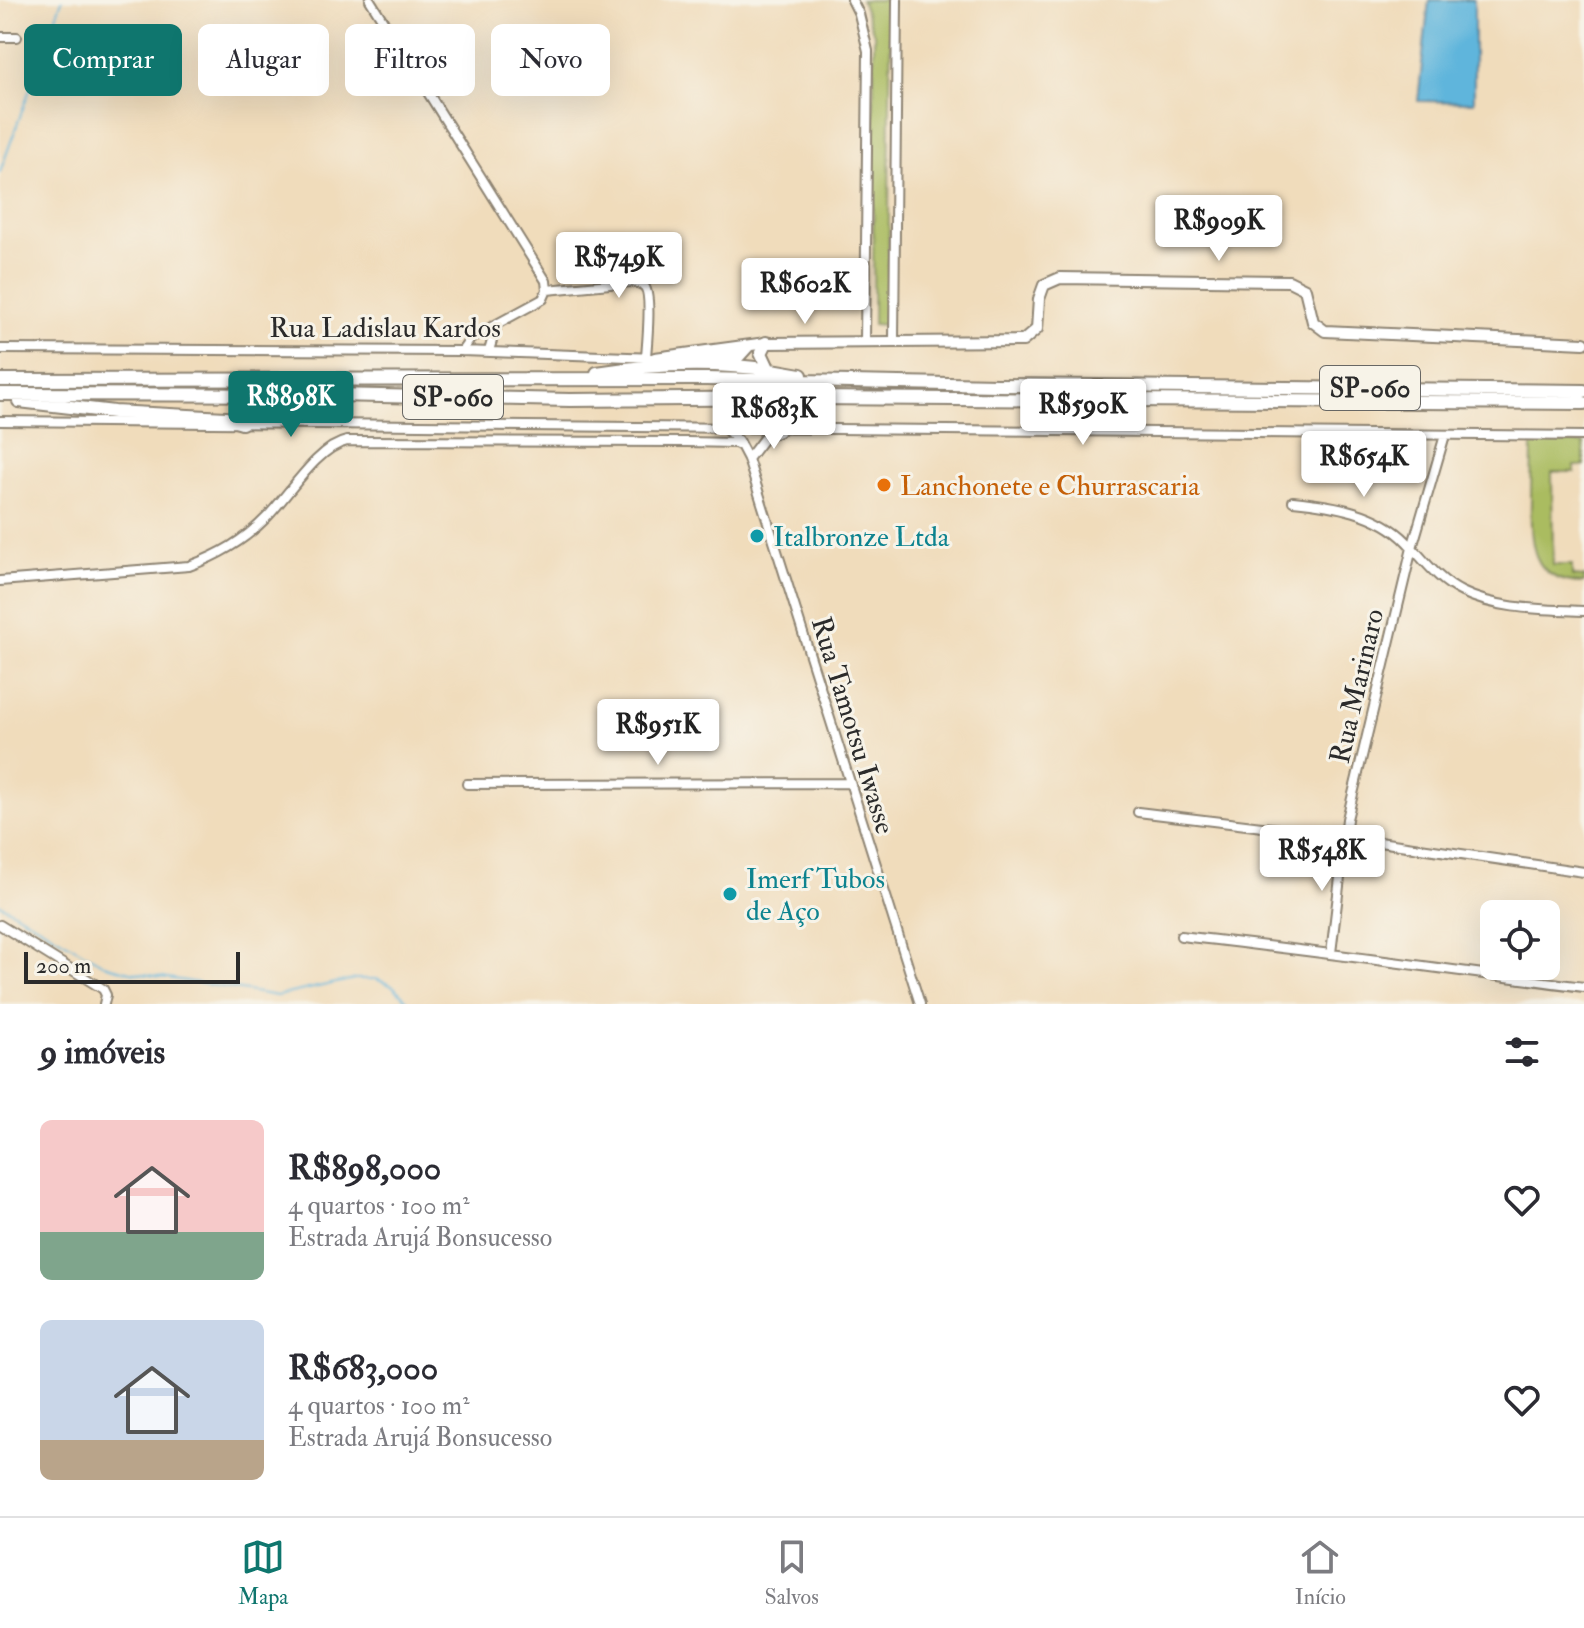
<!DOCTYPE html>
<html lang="pt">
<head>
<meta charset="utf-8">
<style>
  body { margin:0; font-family:"IM FELL Double Pica",serif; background:#f2f2f3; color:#2b2b33; height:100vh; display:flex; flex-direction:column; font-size:30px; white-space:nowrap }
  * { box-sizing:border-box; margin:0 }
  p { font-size:26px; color:#7c7c81 }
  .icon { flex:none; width:44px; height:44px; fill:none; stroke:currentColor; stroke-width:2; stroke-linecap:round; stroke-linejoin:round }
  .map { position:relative; height:1004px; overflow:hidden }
  .details { display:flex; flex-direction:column; background:#fff; flex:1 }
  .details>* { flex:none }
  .guide { position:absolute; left:24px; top:24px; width:800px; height:72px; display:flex; gap:16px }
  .controls { position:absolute; left:1480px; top:900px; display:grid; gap:16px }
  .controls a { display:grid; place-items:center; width:80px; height:80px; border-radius:12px; background:#fff; box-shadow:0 8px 32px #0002; font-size:40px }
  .scale { position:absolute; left:24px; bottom:20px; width:216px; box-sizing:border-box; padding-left:8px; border:4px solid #2b2b2b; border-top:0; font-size:22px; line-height:28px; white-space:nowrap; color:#2b2b2b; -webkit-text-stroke:6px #f7f3e8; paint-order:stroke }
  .price { position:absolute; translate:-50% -68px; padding:0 18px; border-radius:8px; background:#fff; color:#222; font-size:26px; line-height:52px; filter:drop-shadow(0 2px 4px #0008) }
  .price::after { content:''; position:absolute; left:50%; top:48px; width:24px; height:18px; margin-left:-12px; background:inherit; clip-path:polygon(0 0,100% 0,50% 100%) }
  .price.active { background:#0f766e; color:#fff }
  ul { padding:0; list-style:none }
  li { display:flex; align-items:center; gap:24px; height:200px; padding:0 40px }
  li span { display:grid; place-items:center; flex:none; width:224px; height:160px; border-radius:12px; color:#555 }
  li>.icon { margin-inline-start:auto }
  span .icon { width:96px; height:96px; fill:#fffc; stroke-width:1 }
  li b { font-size:34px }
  h2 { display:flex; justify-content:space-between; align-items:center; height:96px; padding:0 40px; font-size:34px }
  .pill { padding:0 28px; border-radius:12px; background:#fff; box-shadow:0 8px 32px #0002; font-size:28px; line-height:72px }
  .pill.active { background:#0f766e; color:#fff }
  .dock { display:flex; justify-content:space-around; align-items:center; height:112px; border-top:2px solid #e1e1e2; background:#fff; font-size:22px; color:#7c7c81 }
  .dock a { display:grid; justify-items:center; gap:4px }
  .dock .active { color:#0f766e }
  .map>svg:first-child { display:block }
  .green { fill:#aabc60; stroke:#6a7446; stroke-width:2 }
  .water { fill:#5fb5dc; stroke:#457084; stroke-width:2 }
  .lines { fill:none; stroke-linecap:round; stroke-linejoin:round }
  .stream { stroke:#5fb5dc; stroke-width:2 }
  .minor-casing { stroke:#8e8473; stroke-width:12 }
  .major-casing { stroke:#8e8473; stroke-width:14 }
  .highway-casing { stroke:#8e8473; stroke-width:16 }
  .minor { stroke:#fff; stroke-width:8 }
  .major { stroke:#fff; stroke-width:10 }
  .highway { stroke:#fff; stroke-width:12 }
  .food-dot { fill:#e8710a; stroke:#f7f3e8; stroke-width:3 }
  .culture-dot { fill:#0f9aa8; stroke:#f7f3e8; stroke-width:3 }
  .labels { text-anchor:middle; stroke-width:6; stroke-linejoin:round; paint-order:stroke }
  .shield { fill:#f7f3e8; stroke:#686764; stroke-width:2 }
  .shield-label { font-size:26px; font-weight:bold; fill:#2b2b2b }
  .street-label { font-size:28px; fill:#2b2b2b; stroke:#f7f3e8 }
  .food-label { font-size:28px; fill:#c56008; stroke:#f7f3e8; text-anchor:start }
  .culture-label { font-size:28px; fill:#0d838f; stroke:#f7f3e8; text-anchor:start }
</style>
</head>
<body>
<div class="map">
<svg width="1584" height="1004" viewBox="0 0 1584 1004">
  <rect width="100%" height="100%" fill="#f7f3e8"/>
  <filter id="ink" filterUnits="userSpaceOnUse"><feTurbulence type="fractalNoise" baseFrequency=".0125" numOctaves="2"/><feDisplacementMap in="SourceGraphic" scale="16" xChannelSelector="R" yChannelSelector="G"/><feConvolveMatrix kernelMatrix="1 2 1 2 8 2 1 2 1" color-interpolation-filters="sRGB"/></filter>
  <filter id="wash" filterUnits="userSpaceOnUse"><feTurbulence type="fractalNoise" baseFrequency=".006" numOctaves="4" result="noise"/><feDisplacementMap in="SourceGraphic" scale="32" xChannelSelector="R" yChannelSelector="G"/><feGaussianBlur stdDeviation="1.8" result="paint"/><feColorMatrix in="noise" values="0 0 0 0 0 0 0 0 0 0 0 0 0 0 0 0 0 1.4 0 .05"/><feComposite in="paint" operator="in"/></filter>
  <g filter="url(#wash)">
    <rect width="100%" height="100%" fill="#f0dcbb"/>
    <path class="green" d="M861,0H891L888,325L873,324L874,34Z
      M1532,443H1584V466H1575V472H1552L1553,565H1572V576L1584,577V583C1529,583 1530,541 1531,499C1531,480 1532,461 1532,443Z"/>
    <path class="water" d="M1429,0H1474V102L1418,101Z"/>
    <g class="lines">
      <path class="stream" d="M0,172L62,0
        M0,904L107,966L131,972L277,996L354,979H376L393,986L411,1004"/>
    </g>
  </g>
  <g filter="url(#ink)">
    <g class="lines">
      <g class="minor-casing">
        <path id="minor" d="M370,0L546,281L547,290L543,299L471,338L462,351
          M852,0L859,14L868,51L865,342
          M0,37H17
          M547,290L631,282C635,283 640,283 644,286C652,293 647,344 646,357
          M894,342L897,0
          M0,349L462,351L655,358
          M489,351L496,327
          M0,421L1584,436
          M724,428L738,440L748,459L920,1004
          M748,459L764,438L779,432
          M1293,501C1332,505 1378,512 1407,542C1424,560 1439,581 1462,592C1499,610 1544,609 1584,611
          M0,581L189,566C219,555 244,541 267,517C289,495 317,447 347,441L687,442L735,443L741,446
          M467,784L849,783
          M1138,812L1345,837L1584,872
          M0,925L103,989L106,995L104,1004
          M1181,936C1316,951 1450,970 1584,987
          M1331,953L1347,819L1412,548L1445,435"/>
      </g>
      <g class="major-casing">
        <path id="major" d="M655,358L766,343L1023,341L1037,329L1039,299L1044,285L1060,278L1289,281L1305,289L1313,322L1325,331L1584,343
          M685,360L739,357L749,346"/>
      </g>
      <g class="highway-casing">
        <path id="highway" d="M766,343L761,353L768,368
          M597,373C664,362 735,362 801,375
          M0,380L706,379L997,385L1584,391
          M0,394L335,395L570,400L805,398L1584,403
          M19,401L114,412L226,418L242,423"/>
      </g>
      <use href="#minor" class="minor"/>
      <use href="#major" class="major"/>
      <use href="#highway" class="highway"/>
    </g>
  </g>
  <circle class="food-dot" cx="884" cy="485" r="8"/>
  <g class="culture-dot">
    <circle cx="757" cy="536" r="8"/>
    <circle cx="730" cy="894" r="8"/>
  </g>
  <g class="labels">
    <g class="shield">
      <rect x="1320" y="366" width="100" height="44" rx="6"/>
      <rect x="403" y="375" width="100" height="44" rx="6"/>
    </g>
    <g class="shield-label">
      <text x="1370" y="397">SP-060</text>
      <text x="453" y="406">SP-060</text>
    </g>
    <g class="street-label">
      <text x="385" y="337">Rua Ladislau Kardos</text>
      <text transform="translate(1356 686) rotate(-77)" y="10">Rua Marinaro</text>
      <text transform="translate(854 725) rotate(73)" y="10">Rua Tamotsu Iwasse</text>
    </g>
    <g class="food-label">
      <text x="900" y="495">Lanchonete e Churrascaria</text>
    </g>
    <g class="culture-label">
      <text x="773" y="546">Italbronze Ltda</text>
      <text x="746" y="888">Imerf Tubos<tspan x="746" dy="32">de Aço</tspan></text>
    </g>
  </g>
</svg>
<div class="controls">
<a><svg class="icon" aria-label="locate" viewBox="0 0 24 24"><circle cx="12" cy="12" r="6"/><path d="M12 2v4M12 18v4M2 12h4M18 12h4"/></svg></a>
</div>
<div class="scale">200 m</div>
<b class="price" style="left:1219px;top:263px">R$909K</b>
<b class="price" style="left:619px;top:300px">R$749K</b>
<b class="price" style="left:805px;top:326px">R$602K</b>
<b class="price active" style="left:291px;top:439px">R$898K</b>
<b class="price" style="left:1083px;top:447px">R$590K</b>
<b class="price" style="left:774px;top:451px">R$683K</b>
<b class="price" style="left:1364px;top:499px">R$654K</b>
<b class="price" style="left:658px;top:767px">R$951K</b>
<b class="price" style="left:1322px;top:893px">R$548K</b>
<div class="guide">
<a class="pill active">Comprar</a>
<a class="pill">Alugar</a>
<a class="pill">Filtros</a>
<a class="pill">Novo</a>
</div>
</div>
<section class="details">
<h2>9 imóveis<svg class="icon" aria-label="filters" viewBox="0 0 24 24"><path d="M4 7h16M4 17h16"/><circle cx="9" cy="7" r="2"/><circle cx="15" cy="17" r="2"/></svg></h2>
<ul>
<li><span style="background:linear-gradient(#f6c9c9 70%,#7fa58c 0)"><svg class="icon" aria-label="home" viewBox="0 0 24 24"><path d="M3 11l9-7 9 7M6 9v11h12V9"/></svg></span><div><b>R$898,000</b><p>4 quartos · 100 m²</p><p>Estrada Arujá Bonsucesso</p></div><svg class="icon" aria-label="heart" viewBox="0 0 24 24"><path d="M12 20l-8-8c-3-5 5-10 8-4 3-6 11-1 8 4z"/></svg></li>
<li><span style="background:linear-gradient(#c9d6e8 75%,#b9a48a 0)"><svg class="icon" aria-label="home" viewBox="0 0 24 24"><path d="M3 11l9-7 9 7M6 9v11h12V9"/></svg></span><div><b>R$683,000</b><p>4 quartos · 100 m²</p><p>Estrada Arujá Bonsucesso</p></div><svg class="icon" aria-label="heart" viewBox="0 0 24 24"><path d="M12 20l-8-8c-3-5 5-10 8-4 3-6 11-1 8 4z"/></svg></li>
</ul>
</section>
<nav class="dock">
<a class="active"><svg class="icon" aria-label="map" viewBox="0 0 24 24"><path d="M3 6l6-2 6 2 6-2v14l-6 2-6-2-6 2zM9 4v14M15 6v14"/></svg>Mapa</a>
<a><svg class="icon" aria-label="saved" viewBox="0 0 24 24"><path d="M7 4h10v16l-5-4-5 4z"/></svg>Salvos</a>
<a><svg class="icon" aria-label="home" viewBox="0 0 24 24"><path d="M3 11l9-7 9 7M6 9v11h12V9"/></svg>Início</a>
</nav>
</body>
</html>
